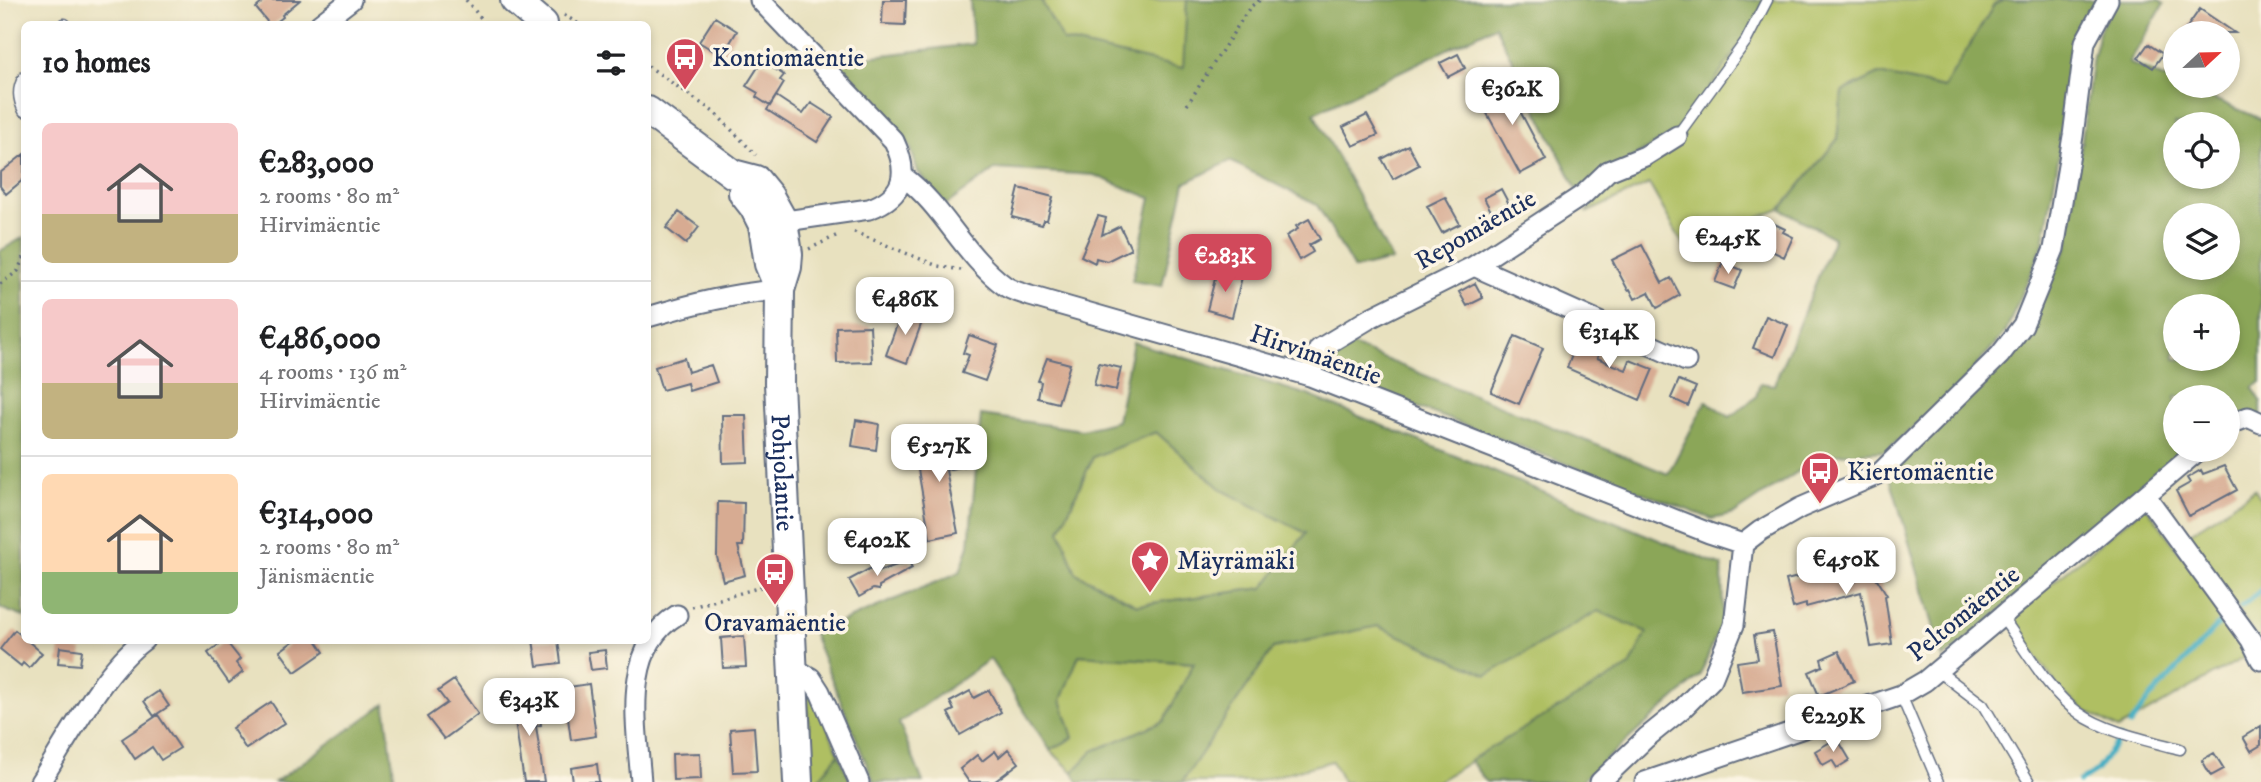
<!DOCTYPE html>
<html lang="en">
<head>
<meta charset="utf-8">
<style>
  body { margin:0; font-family:"IM FELL DW Pica",serif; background:#f6f6f6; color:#202124; height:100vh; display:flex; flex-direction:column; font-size:26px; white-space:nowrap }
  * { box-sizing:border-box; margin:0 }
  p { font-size:23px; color:#757577 }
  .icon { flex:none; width:38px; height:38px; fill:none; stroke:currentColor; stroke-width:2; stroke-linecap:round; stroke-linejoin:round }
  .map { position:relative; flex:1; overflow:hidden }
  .panel { position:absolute; left:21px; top:21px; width:630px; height:623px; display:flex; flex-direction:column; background:#fff; border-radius:10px; box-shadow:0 4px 10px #0003 }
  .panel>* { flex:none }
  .needle { width:46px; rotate:68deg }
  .buttons { position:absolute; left:2163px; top:21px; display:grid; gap:14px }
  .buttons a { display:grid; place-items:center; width:77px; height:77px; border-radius:50%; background:#fff; box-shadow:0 4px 10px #0003; font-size:35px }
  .price { position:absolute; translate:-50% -60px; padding:0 16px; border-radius:14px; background:#fff; color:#222; font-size:23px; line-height:46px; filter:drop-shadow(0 2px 4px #0008) }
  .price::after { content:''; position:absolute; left:50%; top:42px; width:21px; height:16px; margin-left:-10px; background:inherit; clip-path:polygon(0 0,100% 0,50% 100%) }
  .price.on { background:#d1495b; color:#fff }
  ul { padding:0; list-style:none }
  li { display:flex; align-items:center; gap:21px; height:175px; padding:0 21px }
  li+li { border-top:2px solid #e0e0e0 }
  li span { display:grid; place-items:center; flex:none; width:196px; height:140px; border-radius:10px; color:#555 }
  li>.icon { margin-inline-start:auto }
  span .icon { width:84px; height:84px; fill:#fffc; stroke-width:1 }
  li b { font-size:30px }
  h2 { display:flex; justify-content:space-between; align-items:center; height:84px; padding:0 21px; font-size:30px }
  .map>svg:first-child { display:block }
  .green { fill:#afbf62; stroke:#657760; stroke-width:2 }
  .forest { fill:#8ba658; stroke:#536a5b; stroke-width:2; fill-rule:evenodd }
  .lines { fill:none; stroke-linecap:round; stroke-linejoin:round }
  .stream { stroke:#44aec3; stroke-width:5 }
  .building { fill:#d7ab92 }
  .lane-casing { stroke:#636d80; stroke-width:13 }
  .street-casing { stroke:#636d80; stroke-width:23 }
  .secondary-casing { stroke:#636d80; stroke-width:32 }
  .path { stroke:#636d80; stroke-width:3.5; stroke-dasharray:2 5; stroke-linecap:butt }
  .lane { stroke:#fff; stroke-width:10 }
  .street { stroke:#fff; stroke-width:19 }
  .secondary { stroke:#fff; stroke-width:28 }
  .labels { text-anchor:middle; stroke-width:7; stroke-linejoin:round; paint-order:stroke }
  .poi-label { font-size:26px; fill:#1b2f5e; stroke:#fcf5e5; text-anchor:start }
  .street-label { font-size:26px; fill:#1b2f5e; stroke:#fcf5e5 }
</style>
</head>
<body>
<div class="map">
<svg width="2261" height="782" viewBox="0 0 2261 782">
  <rect width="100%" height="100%" fill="#fcf5e5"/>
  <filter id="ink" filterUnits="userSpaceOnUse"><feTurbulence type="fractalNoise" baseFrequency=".0143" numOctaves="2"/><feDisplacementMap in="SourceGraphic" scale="14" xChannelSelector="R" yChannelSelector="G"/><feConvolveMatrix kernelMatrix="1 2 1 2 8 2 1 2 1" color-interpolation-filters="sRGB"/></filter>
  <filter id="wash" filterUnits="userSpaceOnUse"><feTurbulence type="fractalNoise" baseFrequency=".00686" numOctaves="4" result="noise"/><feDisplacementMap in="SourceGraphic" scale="28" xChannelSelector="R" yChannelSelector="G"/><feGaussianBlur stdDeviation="1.57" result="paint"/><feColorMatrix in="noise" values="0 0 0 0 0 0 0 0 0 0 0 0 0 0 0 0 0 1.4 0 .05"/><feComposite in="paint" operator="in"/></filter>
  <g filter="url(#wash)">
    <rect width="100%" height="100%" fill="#e8e1bf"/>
    <path class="green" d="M1041,0H1187L1184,69L1063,41Z
      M1763,0H2004L1994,5L1944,88L1879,74L1842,92L1837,140L1781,209L1684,246L1649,184L1586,213Z
      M1156,432L1222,490L1306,533L1263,588L1137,605L1076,573L1060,530L1093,457Z
      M2255,489L2261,499V643L2186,536Z
      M2146,506L2244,642L2248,655L2118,729L2083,709L2061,691L2009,618Z
      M1598,611L1648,632L1630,666L1436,782H1343L1332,761L1253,782H1182L1273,648L1378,626L1487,675Z
      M1079,655L1194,663L1164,721L1093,751L1073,772L1050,750L1073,738L1061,700Z
      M812,691L839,754L816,782H811L807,695Z"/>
    <path class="forest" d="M970,0H1041L1063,41L1183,68L1187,0H1763L1757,20L1682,128L1577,190L1495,26L1314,113L1392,260L1354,269L1317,205L1230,161L1185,183L1162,286L1132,281L1151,198L1094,175L996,169L946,205L918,172L910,146L880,107L834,61L973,44Z
      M2004,0H2097L2082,25L2043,245L2006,331L1956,390L1886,451L1823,455L1734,514L1712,519L1327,373L1331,357L1353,346L1668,474L1706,401L1730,417L1756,397L1760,383L1774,385L1834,238L1781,209L1837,140L1842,92L1879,74L1944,88L1994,5Z
      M2116,0H2159L2164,4L2129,63L2175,83V86H2183L2261,119V382L2253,388L2261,401V415L2228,416V397H2175V450H2191L1943,659L1890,477L2030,325L2068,245L2093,56L2100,29ZM2175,124H2228V177H2175ZM2175,215H2228V268H2175ZM2175,306H2228V359H2175Z
      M24,237V617L0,608V251Z
      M1133,342L1308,395L1722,566L1723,618L1700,676L1580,782H1486L1470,760L1630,666L1647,632L1598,611L1487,675L1378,626L1273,648L1182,782H1078L1073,772L1093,751L1164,721L1194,663L1079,655L1061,700L1073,738L1050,750L990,659L899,723L923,782H874L813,634L960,572L969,545L981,415L1082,430L1117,421ZM1156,432L1222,490L1306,533L1263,588L1137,605L1076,573L1060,530L1093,457Z
      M385,704L395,782H275Z
      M839,754L851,782H816Z"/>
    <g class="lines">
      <path class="stream" d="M2241,607L2261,590
        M2130,725L2149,699L2224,619
        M2079,782L2096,771L2120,738"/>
    </g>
    <g id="blocks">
      <path class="building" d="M265,0H300L282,15L283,17L274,24H269L256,8Z
        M883,0H906L905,25L882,24Z
        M2200,9L2235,33H2183Z
        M715,17L737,31L722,56L699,42Z
        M2148,44L2163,54L2153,68L2138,58Z
        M1458,54L1465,68L1448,77L1440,63Z
        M762,61L784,75L780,80L784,83L770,106L756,97L758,93L746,86Z
        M1504,81L1546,160L1520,174L1477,95Z
        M776,96L803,114L811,103L833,117L817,142L767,110Z
        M1367,115L1378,135L1353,146L1343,127Z
        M1408,145L1419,165L1393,179L1382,159Z
        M24,154V179L6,194L0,186V173Z
        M1019,188L1053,197L1047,220H1044L1042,225L1012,217Z
        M1501,189L1509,204L1492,213L1484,198Z
        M1445,197L1460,224L1442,233L1427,206Z
        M679,212L699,227L686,244L666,228Z
        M1098,216L1106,218L1102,235L1120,226L1131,249L1107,261L1096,258L1095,263L1081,256Z
        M1762,218L1785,229L1783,232L1793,237L1784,257L1753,242L1756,237L1753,235Z
        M1309,219L1320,239L1309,245L1313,252L1299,260L1286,236L1298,229L1296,226Z
        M1642,245L1662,283L1671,278L1680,295L1657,308L1649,292L1635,299L1630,289L1628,290L1612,260Z
        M1723,262L1742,270L1734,289L1715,282Z
        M1217,271L1242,277L1232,317L1207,310Z
        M1475,283L1483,298L1467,306L1459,292Z
        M902,311L923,319L907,363L886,355Z
        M1766,316L1788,325L1775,357L1753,348Z
        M870,326L872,362L837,363L836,327Z
        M969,335L998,345L985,381L962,373L969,355L963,353Z
        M1515,336L1543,348L1519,404L1491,392Z
        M1579,337L1602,346L1597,358L1626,370L1630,360L1653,369L1640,400L1567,368Z
        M684,358L688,372L711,365L717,382L689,391L687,383L662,390L655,367Z
        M1047,358L1070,364L1058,403L1038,398L1041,382L1038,381Z
        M1099,363L1121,368L1116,390L1094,385Z
        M1679,380L1696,387L1688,406L1671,398Z
        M722,415H746L748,462L723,463Z
        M856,420L879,424L876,450L852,446Z
        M960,439L965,466L946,470L958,533L930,539L914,446Z
        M2224,466L2237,490L2189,516L2176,491L2190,483L2187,478L2201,470L2203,474Z
        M718,502L744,503L743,546H738L745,575L723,581L717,557Z
        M909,561L912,568L879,586V590L873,589L859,597L849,580L873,567L876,572Z
        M1848,565L1853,583L1872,571L1887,595L1885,596L1892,644L1871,647L1861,592L1806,607V604L1793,608L1786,580Z
        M15,630L42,653L29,668L23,663L21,666L0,649Z
        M1773,632L1782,686L1742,692L1737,662L1758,659L1754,635Z
        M744,636L746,667L723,668L721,638Z
        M225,640L240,659L236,663L243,672L229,683L208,653Z
        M295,640H316L324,652L295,672L280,651Z
        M533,640H558L561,663L537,666Z
        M60,647L82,650L80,665L58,663Z
        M605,650L607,668L591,670L588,652Z
        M1839,651L1854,681L1819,696L1809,672L1823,666L1821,659Z
        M454,680L478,714L444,739L427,717L447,703L438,691Z
        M589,684L596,736L571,740L567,711H572L569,687Z
        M989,690L1001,712L960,735L948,713L954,710L950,702L970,691L974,698Z
        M159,691L169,706L154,716L144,701Z
        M537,697L541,725L536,726L544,782H524L512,700Z
        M271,702L285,723L246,749L232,728Z
        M158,715L180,748L161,760L152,747L135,759L122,739Z
        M2261,726V745L2251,751L2243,737Z
        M754,727L757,771L733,772L730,729Z
        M1837,738L1850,760L1837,768L1832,760L1823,765L1815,751Z
        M1008,749L1019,763L994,782H969L960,769L977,755L982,761L995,751L999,757Z
        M700,753L701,779L673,780L672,754Z
        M2214,753L2224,769L2211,776L2202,760Z
        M597,764L599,782H573L571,768Z"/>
    </g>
  </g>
  <g filter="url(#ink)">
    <use href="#blocks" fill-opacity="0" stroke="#636d80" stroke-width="2"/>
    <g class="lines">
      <g class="lane-casing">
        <path id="lane" d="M64,24H65
          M24,77C17,89 18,99 24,111
          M1677,136L1746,41L1767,0
          M2001,616C2025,647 2047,691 2079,713C2103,731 2150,741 2180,749
          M1937,670L1983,705L2029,782
          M1901,695L1938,782"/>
      </g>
      <g class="street-casing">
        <path id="street" d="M760,0L894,141C909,173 905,196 869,209L772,223
          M320,24L351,0
          M904,177C944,207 964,256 1005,286C1012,291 1022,293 1030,296L1310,376L1709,533L1743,544
          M1474,266L1686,361
          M648,317C691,304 734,293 780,290
          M1310,376L1319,349L1372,317L1474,266L1583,195L1608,171L1645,156L1677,136
          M2228,425L2248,417L2261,423
          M2146,496L2251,640L2261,660
          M792,667L811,678L820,692L859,782
          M40,782C68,739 103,670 144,640
          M641,782C637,726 621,649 677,615
          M1600,782L1646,738L1683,708L1712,679L1734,625L1743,544L1760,531L1800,508L1879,474L2000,355L2023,325L2054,249L2073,136L2085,42L2108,0
          M1645,782L1901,695L1925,681L2199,450"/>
      </g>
      <g class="secondary-casing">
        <g id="secondary">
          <path d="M515,0L543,24"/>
          <path id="s1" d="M648,111L733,174L756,180L769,196L783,221L788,254L787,267L780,290L779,383L798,782"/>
          <path d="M743,193L754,207L763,225L769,264L780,290"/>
        </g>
      </g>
      <path class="path" d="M466,0L486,24
        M564,15L579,24
        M648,66L715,113L756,155
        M1187,105L1250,7L1260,0
        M854,232L938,266L961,270
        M809,249L840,234
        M0,284L18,271L24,256
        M692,607L768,585"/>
      <use href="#lane" class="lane"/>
      <use href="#street" class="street"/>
      <use href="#secondary" class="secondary"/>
    </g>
  </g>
  <defs>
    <g id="bus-pin" transform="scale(2.0125)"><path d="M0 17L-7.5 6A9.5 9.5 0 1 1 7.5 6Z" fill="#d1495b" stroke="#fcf5e5"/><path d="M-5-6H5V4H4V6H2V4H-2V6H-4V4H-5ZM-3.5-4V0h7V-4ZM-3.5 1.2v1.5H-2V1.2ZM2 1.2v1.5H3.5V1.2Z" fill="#fff"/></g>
    <g id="sight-pin" transform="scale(2.0125)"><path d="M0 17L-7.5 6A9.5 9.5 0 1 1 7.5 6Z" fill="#d1495b" stroke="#fcf5e5"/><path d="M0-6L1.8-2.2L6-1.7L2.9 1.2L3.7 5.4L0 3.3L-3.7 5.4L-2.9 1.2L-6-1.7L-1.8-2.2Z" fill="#fff"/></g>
  </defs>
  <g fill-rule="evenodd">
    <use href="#bus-pin" x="685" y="57"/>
    <use href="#bus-pin" x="1820" y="471"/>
    <use href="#sight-pin" x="1150" y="560"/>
    <use href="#bus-pin" x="775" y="572"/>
  </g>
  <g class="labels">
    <g class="poi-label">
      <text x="712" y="66">Kontiomäentie</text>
      <text x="1847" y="480">Kiertomäentie</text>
      <text x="1177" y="569">Mäyrämäki</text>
      <text x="775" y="631" text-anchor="middle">Oravamäentie</text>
    </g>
    <g class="street-label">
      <text transform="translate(1475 229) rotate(-30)" y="9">Repomäentie</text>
      <text transform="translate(1316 354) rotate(19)" y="9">Hirvimäentie</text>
      <text dy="9" stroke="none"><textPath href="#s1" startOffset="432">Pohjolantie</textPath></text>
      <text transform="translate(1963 613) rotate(-39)" y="9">Peltomäentie</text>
    </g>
  </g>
</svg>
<div class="buttons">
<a><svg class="needle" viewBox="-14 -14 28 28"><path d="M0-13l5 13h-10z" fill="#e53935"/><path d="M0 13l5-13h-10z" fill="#757577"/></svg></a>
<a><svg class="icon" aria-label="locate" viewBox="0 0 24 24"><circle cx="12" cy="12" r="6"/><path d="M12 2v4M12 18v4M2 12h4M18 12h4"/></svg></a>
<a><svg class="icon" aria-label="layers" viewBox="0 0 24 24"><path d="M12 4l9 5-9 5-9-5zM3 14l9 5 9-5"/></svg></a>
<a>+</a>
<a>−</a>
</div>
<b class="price" style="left:1512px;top:127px">€362K</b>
<b class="price" style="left:1728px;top:276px">€245K</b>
<b class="price on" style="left:1225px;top:294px">€283K</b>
<b class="price" style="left:905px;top:337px">€486K</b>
<b class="price" style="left:1609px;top:370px">€314K</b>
<b class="price" style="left:939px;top:484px">€527K</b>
<b class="price" style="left:877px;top:578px">€402K</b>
<b class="price" style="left:1846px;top:597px">€450K</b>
<b class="price" style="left:529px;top:738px">€343K</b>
<b class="price" style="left:1833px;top:754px">€229K</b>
<section class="panel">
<h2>10 homes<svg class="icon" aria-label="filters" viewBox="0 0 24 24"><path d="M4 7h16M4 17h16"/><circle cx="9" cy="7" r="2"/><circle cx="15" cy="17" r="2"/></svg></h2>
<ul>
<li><span style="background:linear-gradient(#f6c9c9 65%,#c2b280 0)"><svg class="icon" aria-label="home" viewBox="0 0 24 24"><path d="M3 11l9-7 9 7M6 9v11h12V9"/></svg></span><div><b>€283,000</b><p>2 rooms · 80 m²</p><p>Hirvimäentie</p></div></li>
<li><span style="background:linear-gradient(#f6c9c9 60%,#c2b280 0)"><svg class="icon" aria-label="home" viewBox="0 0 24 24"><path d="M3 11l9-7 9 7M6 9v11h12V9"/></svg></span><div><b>€486,000</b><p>4 rooms · 136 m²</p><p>Hirvimäentie</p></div></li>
<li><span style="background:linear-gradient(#ffd9b3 70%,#8fb573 0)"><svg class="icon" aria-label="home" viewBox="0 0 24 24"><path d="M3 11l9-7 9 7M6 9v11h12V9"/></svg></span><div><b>€314,000</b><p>2 rooms · 80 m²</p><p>Jänismäentie</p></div></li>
</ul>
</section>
</div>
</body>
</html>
